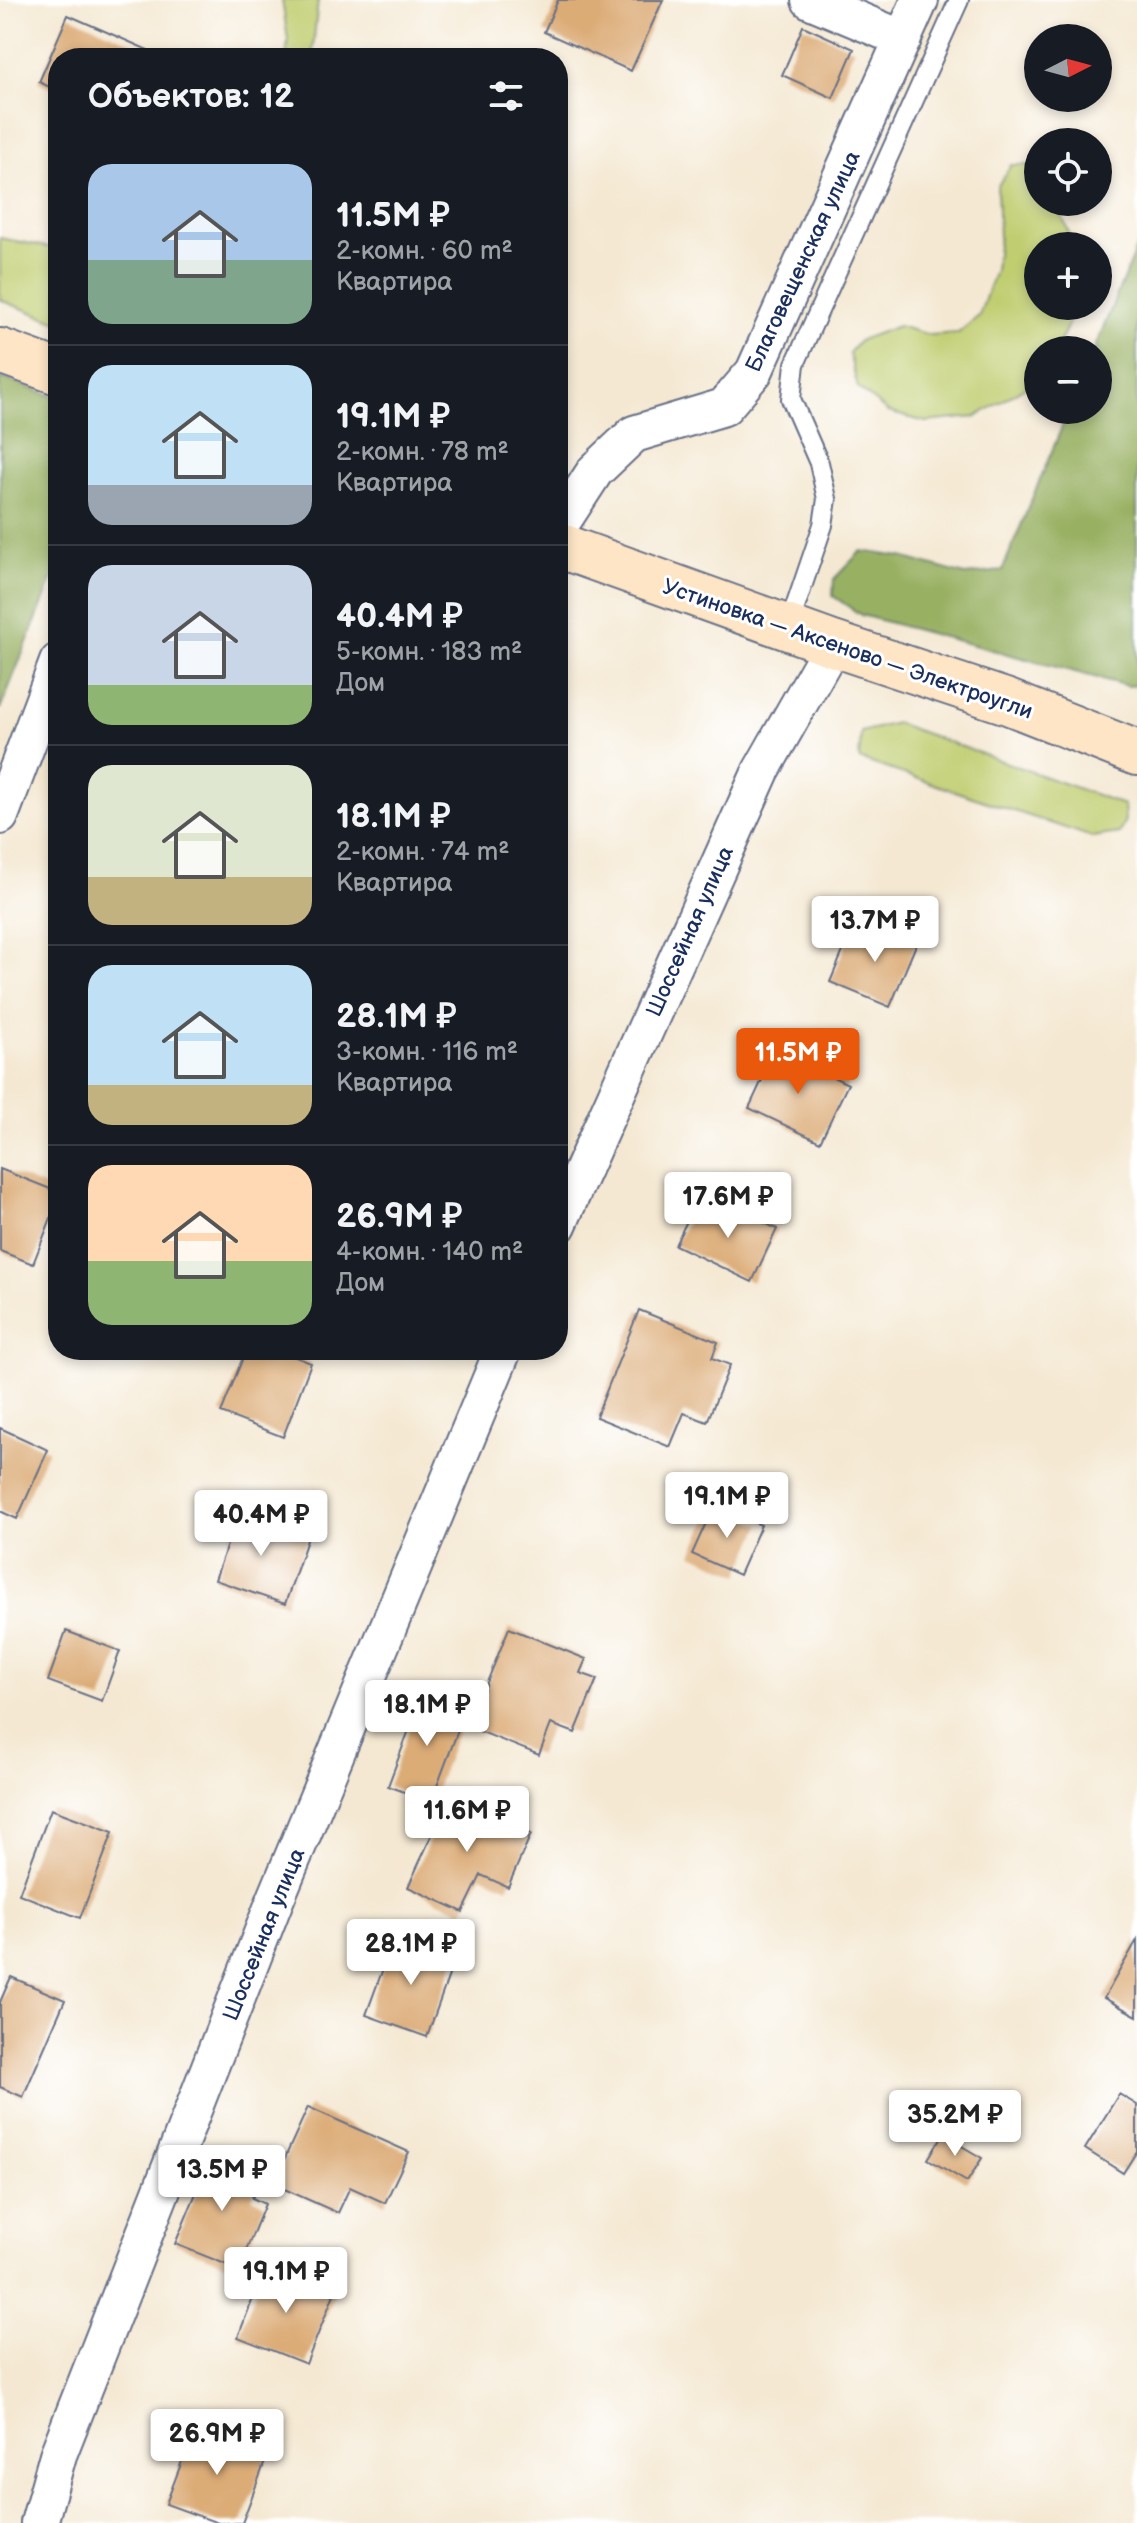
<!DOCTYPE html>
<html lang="ru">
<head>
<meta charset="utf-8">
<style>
  body { margin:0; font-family:"Balsamiq Sans",sans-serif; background:#242831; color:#f1f3f6; height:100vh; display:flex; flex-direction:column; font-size:30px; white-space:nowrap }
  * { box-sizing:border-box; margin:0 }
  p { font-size:26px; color:#9ea1a6 }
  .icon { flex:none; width:44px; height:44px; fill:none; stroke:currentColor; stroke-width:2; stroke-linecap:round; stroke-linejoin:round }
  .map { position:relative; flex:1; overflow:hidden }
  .side { position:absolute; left:48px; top:48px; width:520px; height:1312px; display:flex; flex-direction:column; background:#171b24; border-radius:32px; box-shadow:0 4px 12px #0003 }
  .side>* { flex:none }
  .needle { width:52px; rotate:84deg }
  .controls { position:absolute; left:1024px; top:24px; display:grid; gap:16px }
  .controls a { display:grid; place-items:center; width:88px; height:88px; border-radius:50%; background:#171b24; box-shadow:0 4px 12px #0003; font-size:40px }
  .price { position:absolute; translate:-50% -68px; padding:0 18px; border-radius:8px; background:#fff; color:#222; font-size:26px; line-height:52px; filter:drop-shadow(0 2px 4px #0008) }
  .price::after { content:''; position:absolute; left:50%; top:48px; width:24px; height:18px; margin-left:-12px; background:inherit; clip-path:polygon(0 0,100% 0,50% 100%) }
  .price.active { background:#ea580c; color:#fff }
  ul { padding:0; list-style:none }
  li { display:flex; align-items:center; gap:24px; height:200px; padding:0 40px }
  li+li { border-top:2px solid #363941 }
  li span { display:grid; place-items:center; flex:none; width:224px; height:160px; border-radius:24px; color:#555 }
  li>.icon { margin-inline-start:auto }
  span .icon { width:96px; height:96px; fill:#fffc; stroke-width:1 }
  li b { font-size:34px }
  h2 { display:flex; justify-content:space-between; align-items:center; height:96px; padding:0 40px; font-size:34px }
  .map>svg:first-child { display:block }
  .green { fill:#c0cd6f; stroke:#6e7e66; stroke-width:2 }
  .forest { fill:#98b062; stroke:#5a7060; stroke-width:2 }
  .building { fill:#dcac77 }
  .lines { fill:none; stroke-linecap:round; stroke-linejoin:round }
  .service-casing { stroke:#677087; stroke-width:22 }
  .minor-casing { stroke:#677087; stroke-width:40 }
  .secondary-casing { stroke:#677087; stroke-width:48 }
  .service { stroke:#fff; stroke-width:18 }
  .minor { stroke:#fff; stroke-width:36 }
  .secondary { stroke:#fde5c5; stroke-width:44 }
  .labels { text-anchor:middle; stroke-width:6; stroke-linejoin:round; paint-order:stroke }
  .street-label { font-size:22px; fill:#1b2f5e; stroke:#fff }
</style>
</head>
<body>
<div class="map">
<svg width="1137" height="2523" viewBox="0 0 1137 2523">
  <rect width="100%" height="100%" fill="#fff"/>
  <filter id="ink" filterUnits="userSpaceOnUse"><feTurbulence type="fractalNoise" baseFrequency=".0125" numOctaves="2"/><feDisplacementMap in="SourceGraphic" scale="16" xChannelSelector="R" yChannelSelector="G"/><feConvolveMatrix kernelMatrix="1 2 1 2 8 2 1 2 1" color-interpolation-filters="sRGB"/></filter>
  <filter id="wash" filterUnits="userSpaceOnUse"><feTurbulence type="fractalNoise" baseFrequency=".006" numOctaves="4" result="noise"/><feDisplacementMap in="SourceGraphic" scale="32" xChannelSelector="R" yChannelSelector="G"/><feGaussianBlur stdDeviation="1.8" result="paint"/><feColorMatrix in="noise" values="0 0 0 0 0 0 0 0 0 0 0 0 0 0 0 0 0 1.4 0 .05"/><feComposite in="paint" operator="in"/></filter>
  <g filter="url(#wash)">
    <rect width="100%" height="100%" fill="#f4e8d2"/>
    <path class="green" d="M282,0H318L312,58H286L288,40Z
      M1011,165H1031L1038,174V202H1056L1074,245L1038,246V306H1077L1056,350H1038V379L976,417L926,422L888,412L858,388L849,353L860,340L898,326L930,335L958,333L979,316L995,270L999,237L997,187Z
      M0,238L58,249V322L0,300Z
      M896,723L1124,805L1125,820L1119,833L1092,837L859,759L861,732Z"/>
    <path class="forest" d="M1137,246V685L1128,686L861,615L833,596L834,579L861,551L902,557L965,575L1002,571L1069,410H1098V350H1094Z
      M0,377L58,398V565L0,710Z"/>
    <g id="blocks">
      <path class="building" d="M558,0H663L631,71L544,32Z
        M68,15L148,50L145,58H58V91L39,82Z
        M803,26L854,49L833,98L782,75Z
        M873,921L918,940L890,1007L830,982L849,937L864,944Z
        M776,1050L848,1084L820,1142L749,1108Z
        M0,1169L58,1192V1200L33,1264L0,1251Z
        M695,1205L724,1218L730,1206L777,1229L752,1282L675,1245Z
        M639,1310L718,1342L712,1358L730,1365L707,1422L684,1413L670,1447L596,1417Z
        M246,1350H278L311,1363L283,1437L221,1413Z
        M0,1428L48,1450L17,1519L0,1511Z
        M714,1505L761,1525L739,1575L692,1554Z
        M238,1512L308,1537L285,1604L215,1580Z
        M509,1628L586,1659L580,1673L597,1679L575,1733L551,1724L539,1755L469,1727Z
        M66,1631L120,1651L102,1701L48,1681Z
        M423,1693L466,1709L431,1802L388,1786Z
        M450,1796L531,1834L508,1887L481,1875L463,1912L408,1887Z
        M51,1809L113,1832L80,1918L19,1894Z
        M395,1936L455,1958L427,2037L366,2015Z
        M1137,1940V2016L1104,1998Z
        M11,1977L65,2000L23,2097L0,2087V2002Z
        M1119,2094L1137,2105V2151L1123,2173L1085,2149Z
        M308,2107L409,2152L385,2203L350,2187L338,2213L273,2184Z
        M943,2135L982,2158L967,2182L928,2159Z
        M211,2157L261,2177L252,2198L265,2204L245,2253L236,2249L230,2266L175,2244Z
        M265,2267L334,2294L306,2364L238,2337Z
        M196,2424L269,2451L242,2523H218L166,2504Z"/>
    </g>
  </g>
  <g filter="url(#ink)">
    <use href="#blocks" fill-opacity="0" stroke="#677087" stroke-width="2"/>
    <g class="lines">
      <g class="service-casing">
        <path id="service" d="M788,628L823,525L827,499L819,463L791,399L795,364L959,0"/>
      </g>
      <g class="minor-casing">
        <path id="minor" d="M810,0L903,39
          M558,528L595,471L634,434L724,407L754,372L920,0
          M0,816L58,662
          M558,1225L761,771L833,644
          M39,2523L58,2455L274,1903L503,1350"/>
      </g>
      <g class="secondary-casing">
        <path id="secondary" d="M0,351L58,372
          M558,545L833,644L1008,702L1137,753"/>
      </g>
      <use href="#service" class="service"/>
      <use href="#minor" class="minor"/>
      <use href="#secondary" class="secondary"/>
    </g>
  </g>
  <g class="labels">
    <g class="street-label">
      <text transform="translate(802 261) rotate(-65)" y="8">Благовещенская улица</text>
      <text transform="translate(848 648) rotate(19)" y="8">Устиновка — Аксеново — Электроугли</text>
      <text transform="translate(689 931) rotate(-66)" y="8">Шоссейная улица</text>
      <text transform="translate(263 1934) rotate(-68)" y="8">Шоссейная улица</text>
    </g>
  </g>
</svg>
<div class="controls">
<a><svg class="needle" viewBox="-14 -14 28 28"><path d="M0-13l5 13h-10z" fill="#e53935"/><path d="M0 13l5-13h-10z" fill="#9ea1a6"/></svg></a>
<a><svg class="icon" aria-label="locate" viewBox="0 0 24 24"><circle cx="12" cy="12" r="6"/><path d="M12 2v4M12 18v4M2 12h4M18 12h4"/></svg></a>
<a>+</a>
<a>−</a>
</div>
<b class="price" style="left:875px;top:964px">13.7M ₽</b>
<b class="price active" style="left:798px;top:1096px">11.5M ₽</b>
<b class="price" style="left:728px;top:1240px">17.6M ₽</b>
<b class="price" style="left:727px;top:1540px">19.1M ₽</b>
<b class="price" style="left:261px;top:1558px">40.4M ₽</b>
<b class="price" style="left:427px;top:1748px">18.1M ₽</b>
<b class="price" style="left:467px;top:1854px">11.6M ₽</b>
<b class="price" style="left:411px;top:1987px">28.1M ₽</b>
<b class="price" style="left:955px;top:2158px">35.2M ₽</b>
<b class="price" style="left:222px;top:2213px">13.5M ₽</b>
<b class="price" style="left:286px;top:2315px">19.1M ₽</b>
<b class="price" style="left:217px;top:2477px">26.9M ₽</b>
<section class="side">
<h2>Объектов: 12<svg class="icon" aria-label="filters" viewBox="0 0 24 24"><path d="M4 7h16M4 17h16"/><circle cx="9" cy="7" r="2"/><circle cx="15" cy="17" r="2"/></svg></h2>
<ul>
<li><span style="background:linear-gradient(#a9c7e8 60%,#7fa58c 0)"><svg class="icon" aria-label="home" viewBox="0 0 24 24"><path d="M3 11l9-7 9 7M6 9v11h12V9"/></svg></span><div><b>11.5M ₽</b><p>2-комн. · 60 m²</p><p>Квартира</p></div></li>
<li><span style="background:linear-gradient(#bfe0f5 75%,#9aa5b1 0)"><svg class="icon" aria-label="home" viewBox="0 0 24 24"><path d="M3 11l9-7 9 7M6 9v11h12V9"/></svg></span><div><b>19.1M ₽</b><p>2-комн. · 78 m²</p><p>Квартира</p></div></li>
<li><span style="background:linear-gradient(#c9d6e8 75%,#8fb573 0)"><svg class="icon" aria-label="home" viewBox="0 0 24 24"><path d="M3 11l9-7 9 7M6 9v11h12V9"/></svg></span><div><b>40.4M ₽</b><p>5-комн. · 183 m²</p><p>Дом</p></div></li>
<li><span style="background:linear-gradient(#dfe7d0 70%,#c2b280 0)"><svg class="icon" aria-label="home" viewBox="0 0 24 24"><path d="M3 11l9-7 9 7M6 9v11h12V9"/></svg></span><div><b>18.1M ₽</b><p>2-комн. · 74 m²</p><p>Квартира</p></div></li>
<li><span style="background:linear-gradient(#bfe0f5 75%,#c2b280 0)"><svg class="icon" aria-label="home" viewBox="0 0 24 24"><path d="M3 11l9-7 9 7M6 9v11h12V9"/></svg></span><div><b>28.1M ₽</b><p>3-комн. · 116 m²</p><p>Квартира</p></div></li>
<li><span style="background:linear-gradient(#ffd9b3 60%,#8fb573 0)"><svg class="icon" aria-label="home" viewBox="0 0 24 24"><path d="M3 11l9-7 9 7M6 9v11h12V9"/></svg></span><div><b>26.9M ₽</b><p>4-комн. · 140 m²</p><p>Дом</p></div></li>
</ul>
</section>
</div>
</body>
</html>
